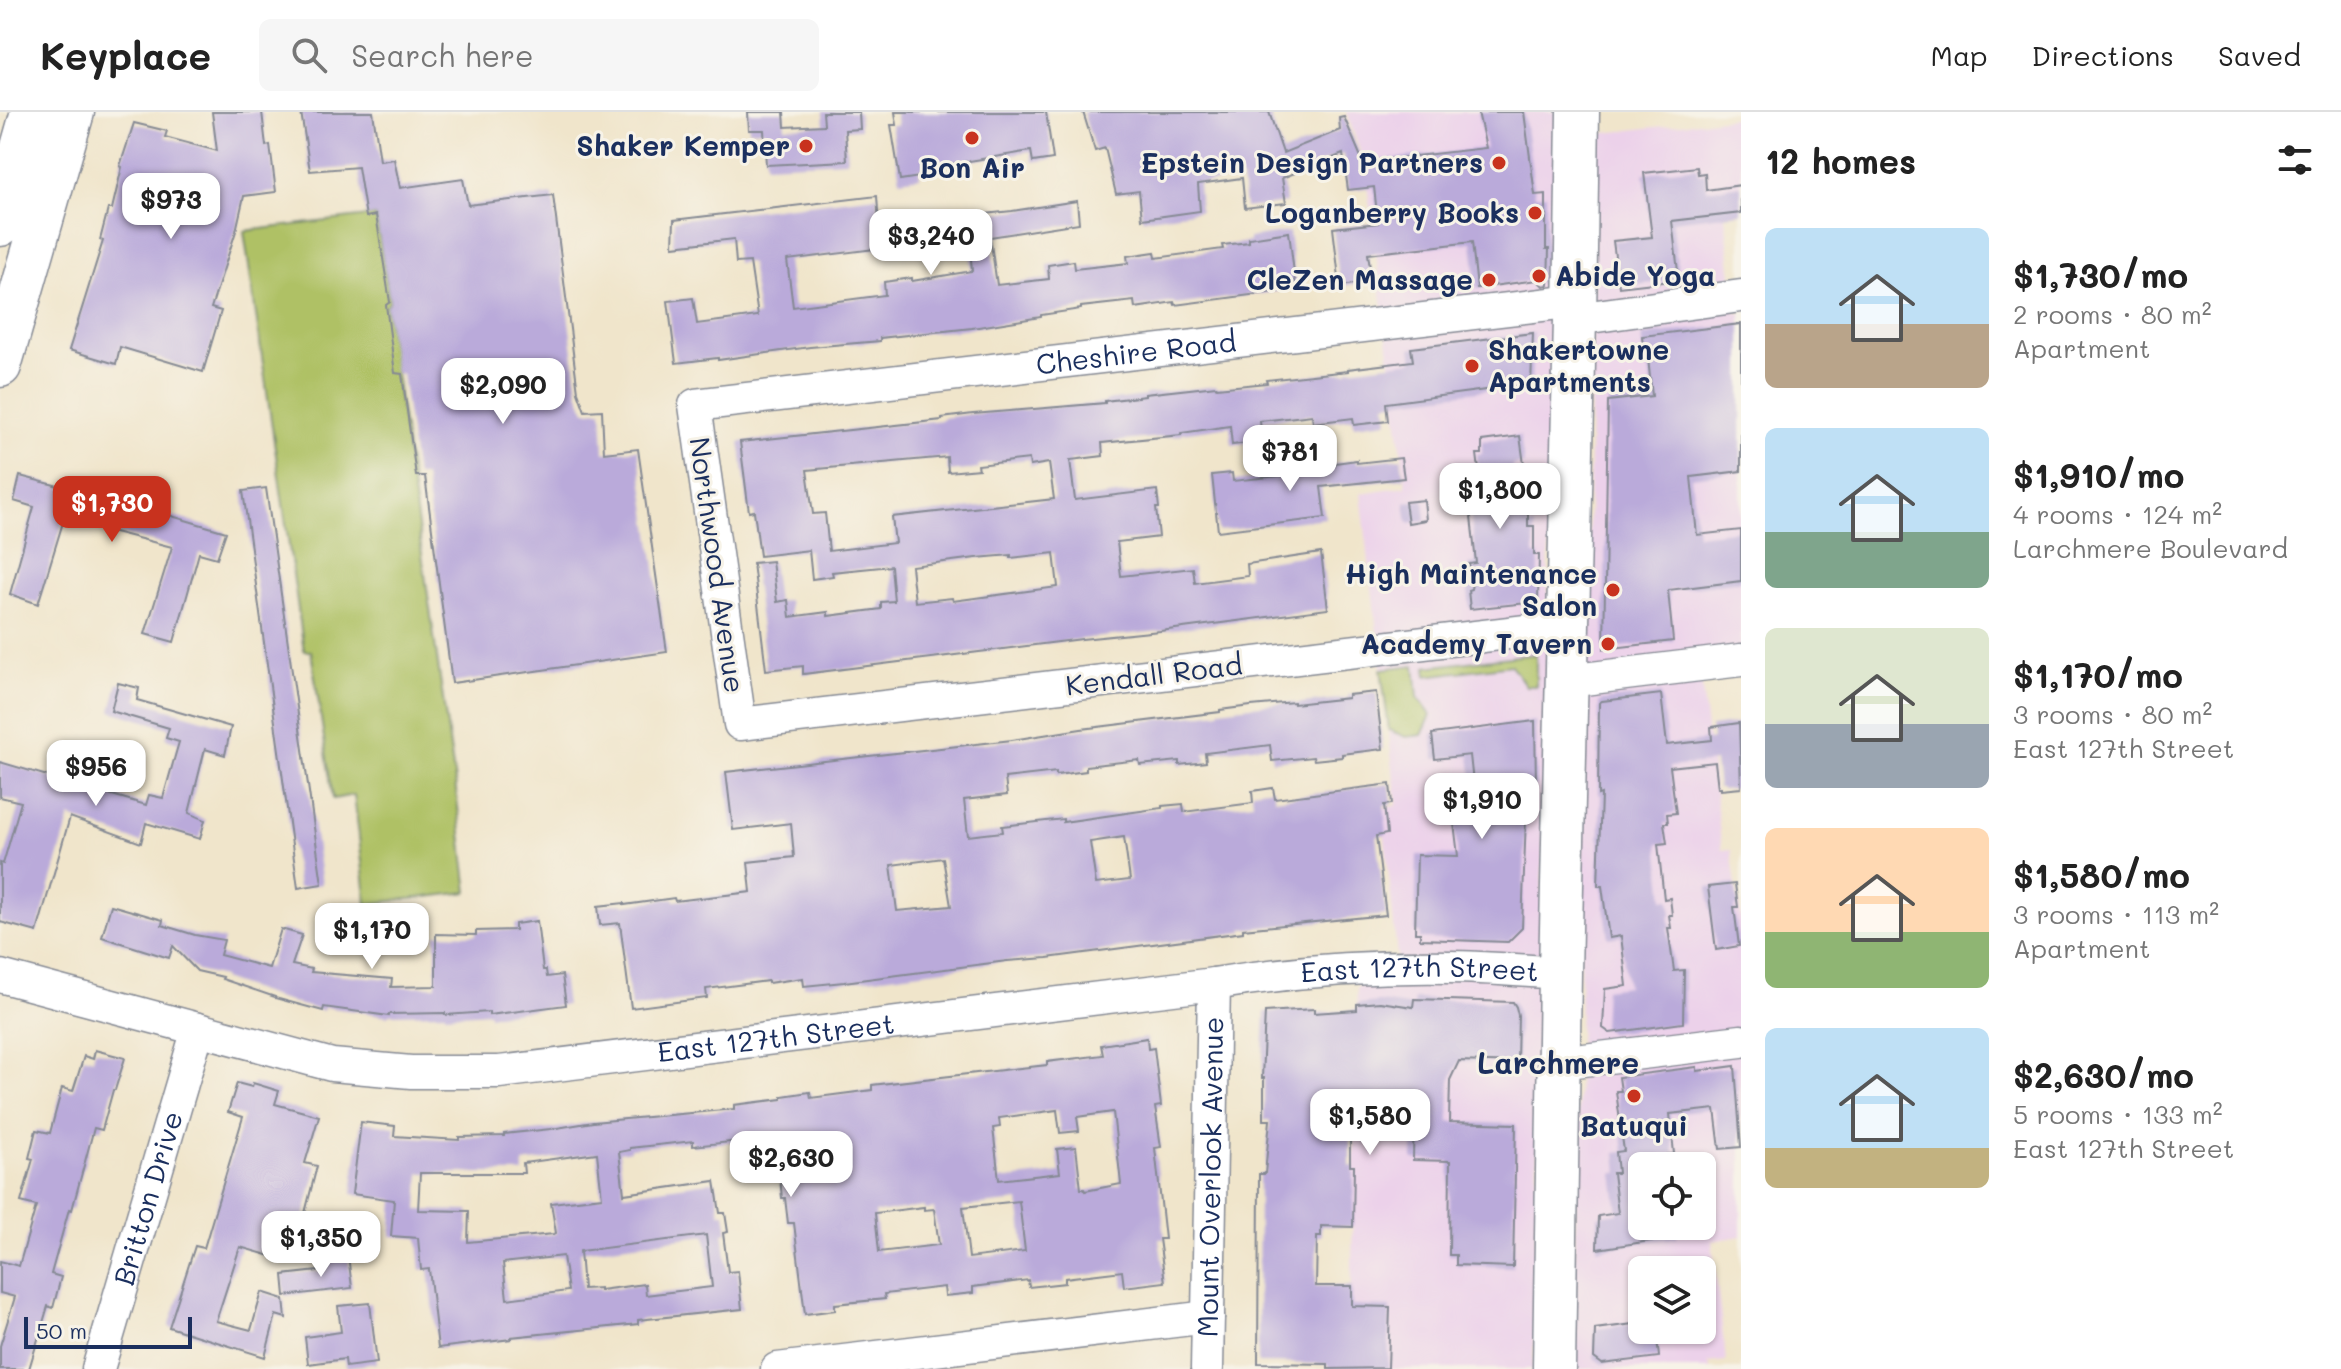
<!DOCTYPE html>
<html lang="en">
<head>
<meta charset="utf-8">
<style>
  body { margin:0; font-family:Mali,sans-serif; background:#f6f6f6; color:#222; height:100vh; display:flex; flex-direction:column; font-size:30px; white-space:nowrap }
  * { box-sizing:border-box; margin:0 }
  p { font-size:26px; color:#767676 }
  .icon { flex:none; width:44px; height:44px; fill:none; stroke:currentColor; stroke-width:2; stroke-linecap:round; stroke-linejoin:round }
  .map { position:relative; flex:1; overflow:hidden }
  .sheet { display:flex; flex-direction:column; background:#fff; width:600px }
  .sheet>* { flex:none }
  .controls { position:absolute; left:1628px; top:1040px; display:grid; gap:16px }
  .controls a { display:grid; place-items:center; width:88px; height:88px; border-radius:12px; background:#fff; box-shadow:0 2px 6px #0004; font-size:40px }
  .scale { position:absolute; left:24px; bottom:20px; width:168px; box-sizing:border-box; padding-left:8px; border:4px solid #1b2f5e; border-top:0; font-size:22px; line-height:28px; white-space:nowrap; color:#1b2f5e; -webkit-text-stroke:6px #f7f3e8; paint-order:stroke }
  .price { position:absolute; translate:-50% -68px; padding:0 18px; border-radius:16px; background:#fff; color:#222; font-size:26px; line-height:52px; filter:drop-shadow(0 2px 4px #0008) }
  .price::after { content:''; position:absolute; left:50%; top:48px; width:24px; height:18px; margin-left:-12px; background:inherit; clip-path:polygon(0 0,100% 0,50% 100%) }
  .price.current { background:#c8321e; color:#fff }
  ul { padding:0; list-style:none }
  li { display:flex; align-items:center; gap:24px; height:200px; padding:0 24px }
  li span { display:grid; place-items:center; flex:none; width:224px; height:160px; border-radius:12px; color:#555 }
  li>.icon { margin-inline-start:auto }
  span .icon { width:96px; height:96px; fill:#fffc; stroke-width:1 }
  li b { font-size:34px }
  h2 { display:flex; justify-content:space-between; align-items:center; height:96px; padding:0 24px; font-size:34px }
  header { display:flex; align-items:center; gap:48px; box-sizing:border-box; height:112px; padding:0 40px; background:#fff; border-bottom:2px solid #e0e0e0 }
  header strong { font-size:38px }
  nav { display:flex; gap:44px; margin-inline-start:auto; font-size:28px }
  .search { width:560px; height:72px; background:#f6f6f6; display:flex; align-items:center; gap:20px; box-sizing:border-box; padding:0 28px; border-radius:12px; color:#767676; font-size:30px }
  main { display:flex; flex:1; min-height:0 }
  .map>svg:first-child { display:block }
  .built { fill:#ecd1ea; fill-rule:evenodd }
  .green { fill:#afc165; stroke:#657862; stroke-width:2 }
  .building { fill:#baaada; fill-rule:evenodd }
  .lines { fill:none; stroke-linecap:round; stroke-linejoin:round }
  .minor-casing { stroke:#868a94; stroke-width:35 }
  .major-casing { stroke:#868a94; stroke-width:45 }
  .minor { stroke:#fff; stroke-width:32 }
  .major { stroke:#fff; stroke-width:42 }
  .poi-dot { fill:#c8321e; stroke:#f7f3e8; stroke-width:3 }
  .labels { text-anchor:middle; stroke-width:6; stroke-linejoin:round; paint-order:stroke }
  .poi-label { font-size:28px; font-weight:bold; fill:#1b2f5e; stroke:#f7f3e8; text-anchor:end }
  .street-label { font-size:28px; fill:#1b2f5e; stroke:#f7f3e8 }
  .neighbourhood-label { font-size:30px; font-weight:bold; fill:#1b2f5e; stroke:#f7f3e8 }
</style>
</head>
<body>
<header>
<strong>Keyplace</strong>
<div class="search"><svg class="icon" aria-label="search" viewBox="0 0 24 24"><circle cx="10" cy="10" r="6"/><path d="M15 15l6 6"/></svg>Search here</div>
<nav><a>Map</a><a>Directions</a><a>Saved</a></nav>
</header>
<main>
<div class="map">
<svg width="1741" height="1257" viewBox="0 0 1741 1257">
  <rect width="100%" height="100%" fill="#f7f3e8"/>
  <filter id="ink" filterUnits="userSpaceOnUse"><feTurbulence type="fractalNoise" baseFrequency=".0125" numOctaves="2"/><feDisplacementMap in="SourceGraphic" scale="16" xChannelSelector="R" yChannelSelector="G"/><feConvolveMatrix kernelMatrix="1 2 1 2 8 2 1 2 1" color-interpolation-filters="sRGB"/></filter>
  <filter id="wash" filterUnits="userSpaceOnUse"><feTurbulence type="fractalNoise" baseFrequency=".006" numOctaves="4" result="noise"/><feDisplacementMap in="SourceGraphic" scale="32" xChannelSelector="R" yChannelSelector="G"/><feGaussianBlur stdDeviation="1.8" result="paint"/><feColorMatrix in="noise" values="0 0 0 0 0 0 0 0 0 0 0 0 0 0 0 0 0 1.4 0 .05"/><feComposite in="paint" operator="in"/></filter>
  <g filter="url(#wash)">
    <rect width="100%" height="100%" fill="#f0e5cb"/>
    <path class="built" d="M1346,0H1557L1533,1257H1350L1357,874L1400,873L1382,696L1397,693L1361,381L1406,374L1364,49Z
      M1741,5V73L1722,76L1736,201H1741V536L1701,567L1722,738L1731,737L1741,809V1124L1712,1129L1726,1249L1709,1251L1710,1257H1573L1596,22ZM1642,1054H1702V1114H1642ZM1642,1158H1702V1218H1642Z"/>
    <path class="green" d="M376,103L390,190L386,193L455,670L468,780L367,792L354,683L333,687L311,539H304L244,119Z
      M1536,542V574H1526L1511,553L1427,564L1426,555Z
      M1415,553L1418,585L1431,603L1422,623L1406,625L1389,618L1381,557Z"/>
    <g id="blocks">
      <path class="building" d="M212,0H262L266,34L270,33L276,80L244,84L236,119L211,196L221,199L203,260L120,235L116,252L69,238L103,129L100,128L108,97H112L122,55L120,54L134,11L167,19L165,25L217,39Z
        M301,0H373L380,49L394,47L400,76L463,67L468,93L553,83L578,280L585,299L602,298L604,341L638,337L667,540L452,571L425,364H416L402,262L395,261L386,193L390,190L376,103L366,105L358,55L310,59Z
        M748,0H784L785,15L824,13L823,0H859L860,17L845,18L847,49L766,53L764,18H749Z
        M895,0H1046L1053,47L1033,50L1031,39L919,57L920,65L900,68L891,13H897Z
        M1083,0H1269L1283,41L1340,18L1339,6L1344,5L1363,50L1486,36L1478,0H1524L1535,83L1546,82V137H1549L1548,173L1543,174L1537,168L1477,176L1472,130L1368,142L1372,170L1340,174L1333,116L1378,111L1374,75L1348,78L1343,42L1282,66L1286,91L1245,96L1242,66L1198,72L1200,99L1142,107L1139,79L1116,82L1105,36L1095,39Z
        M1697,55L1698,62L1705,61L1706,78L1741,73V101L1672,109L1679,168L1619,175L1613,129L1652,125L1644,61Z
        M877,84L879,113L958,103V105L1012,99L1077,89L1079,111L990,125L997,173L1049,167L1048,153L1074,149L1075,157L1128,151L1127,144L1155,140L1156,146L1223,137L1222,133L1249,130V126L1289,120L1296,177L1175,193L1174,190L1135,196L1134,189L1081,195V197L1041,203V205L972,216L880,226V229L810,235L718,248V246L676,251L668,189L693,186L697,212L758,204L750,150L736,151L734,127L673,134L674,108ZM969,125L972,159L912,169V166L884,170L885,183L793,195L787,148Z
        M1741,212V359L1691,365L1697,423L1741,418V469L1668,478L1673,529L1604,537L1608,289L1652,284L1648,246L1644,244L1642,224Z
        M1533,221L1531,272L1386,291L1388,309L1354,313L1353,306L1313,311L1312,303L1260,309L1262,329L1232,333L1230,314L1181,321V323L1102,331L1103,344L1070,348L1075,388L1157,378L1159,396H1156L1159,425L1117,430L1121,464L1193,456L1195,471L1248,464L1247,452L1321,441L1328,497L1160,519L1082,527L803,562V554L766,558L753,451L772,449L777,490L788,488L790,505L828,500V504L881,497V490L894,489L891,454L832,460L833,464L812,467L809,438L760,444L754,399L749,400L740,330L942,308V306L973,302L1105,291V289L1145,284V282L1216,274L1217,276L1267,271L1266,268L1348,259V257L1413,249L1411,236ZM947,345L948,360L979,357L978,353L1029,347L1030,354L1049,351L1054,387L892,405L895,431L829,439L825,401L813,402L807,358ZM1054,441L1058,475L953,489L952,486L915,490L911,454L976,446L1011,443V446Z
        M1520,324L1524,352L1512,353L1517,401L1528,400V414H1534V443H1539L1538,490L1470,497L1468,478L1471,477L1472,472L1469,452L1476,451L1470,396L1462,398L1458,368L1480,366L1477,342H1482V329Z
        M1401,346L1404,366L1321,375L1325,406L1218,419L1212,363L1232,361L1233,369L1306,361L1305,356L1335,353V351L1357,348V351Z
        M20,364L151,398L226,420L217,446L199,441L174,530L145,522L172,435L64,407L38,492L10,482L34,395L14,389Z
        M266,376L322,772L298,776L243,379Z
        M1424,388L1426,408L1408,411L1405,390Z
        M118,571L139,576L137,588L231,615L225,643L205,637L189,701L205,708L200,727L146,711L141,731L70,705L37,820L0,810V751L3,752L21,690L0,685V650L146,693L149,683L163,686L179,630L166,626L169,616L111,599Z
        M1376,580L1383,637L1342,642V645L1314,648L1313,645L1272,649L1270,633L1205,641L1206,650L1179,653V649L1140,653L1139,648L1086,654V659L1056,663V660L1005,666L1007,683L964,688L968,724L1003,720L1002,714L1063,707V710L1162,696V694L1183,692L1184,700L1253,691L1252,679L1273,676L1275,687L1390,672L1392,692L1384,693L1387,722L1376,724L1386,803L1243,817V820L1047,846L1007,849L844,870L804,874L803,866L768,871V869L706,877L707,886L631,896L620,811L600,813L598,794L624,791V793L674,786L675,789L751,780L748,750L794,745L791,711L733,718L726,660L1012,628L1081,617L1220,600V598L1251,594L1294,590V592L1348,586V583ZM1124,725L1130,768L1096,772L1090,730ZM943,746L951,794L897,799L891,753Z
        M1661,582L1667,633L1712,628L1711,615L1739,611L1741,676L1721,678V676H1718L1715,650L1670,655L1676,701L1667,702L1668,711H1664L1667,731L1658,732L1664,787L1670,786L1672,803H1669L1671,816H1668L1674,859L1684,858L1683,911L1610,921L1603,916L1605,877L1627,874L1621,824L1609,826L1602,774H1598L1601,682L1598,683L1599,591L1602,589Z
        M1535,609L1536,674L1527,675L1522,816L1508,830L1420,827V821H1415L1417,743L1458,744L1452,694L1475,690L1470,643L1435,647L1432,622Z
        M1735,772L1738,795H1734L1739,834L1716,838L1708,775Z
        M111,793L163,808L162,813L195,823L224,828L220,843L269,856L281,817L302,823L292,853L312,857L311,860L392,867L391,875L436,874V822L476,823V819L515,818V812L537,809L543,858H546L547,865L562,863L566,893L489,903V900L445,903V901L389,902V904L324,895L323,899L275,886V885L222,867L223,865L197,859L173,834L169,846L102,825Z
        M1414,887L1513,890L1516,895L1518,903L1517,951L1459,949L1450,968L1449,1010L1516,1012L1513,1155L1456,1153V1143H1449L1450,1049L1413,1048L1414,1000L1350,999V1054H1354L1353,1115L1321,1114V1124H1317L1316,1174H1352V1194L1390,1195L1388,1256L1328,1257V1252L1258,1251L1259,1062H1265L1270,1008H1264V966H1262L1265,900L1314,897V901L1357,898V892L1380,890L1413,895Z
        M1147,926L1148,937L1154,936L1161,994L1155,995L1161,1035L1155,1036L1165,1127H1159L1165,1170L1124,1175L1122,1159L1065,1166V1171L1029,1175L1028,1168L973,1175V1181L945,1184L944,1175L884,1182L885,1187L835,1192V1198L805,1202L794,1111H788L785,1086H782L780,1066L792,1065L787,1025L739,1031V1029L693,1034V1029L630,1036V1038L619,1040L624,1082L715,1069L720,1101H725L728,1120L723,1121L728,1160L738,1159L742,1197L638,1208V1212L511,1225V1227L438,1236L429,1157L421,1158L418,1126L391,1124L394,1088L352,1082L361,1010L395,1014L394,1024L459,1028V1025L504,1024V1022L551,1017L593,1010L734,997V993L782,987V984L810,980L811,986L872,978V973L1047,953V950L1103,943L1101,933ZM1057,998L1060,1021L1079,1019L1077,1005L1113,1000L1121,1072L1085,1079L1084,1077H1081L1076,1035L1057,1037L1060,1061L999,1068L993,1016L1000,1015L999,1006ZM597,1041L602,1085L551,1091L556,1121L554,1122L468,1130L469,1099L418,1098L420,1061H524L523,1051ZM1019,1089L1025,1139L969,1146L963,1095ZM924,1095V1098L934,1097L939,1133L879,1140L875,1101ZM706,1123L712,1175L646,1183L645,1172L600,1178V1176L583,1177L580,1139ZM563,1144L568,1179L507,1187L503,1151Z
        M95,938L125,946L115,978H113L102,1018L94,1016L72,1098L69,1097L51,1162L61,1165L53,1196L48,1194L29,1257H0V1234L15,1185L0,1181V1149L19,1154L36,1094L21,1090L33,1047L29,1046L36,1018L50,1021L62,976L73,979L84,944L93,947Z
        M1735,954L1741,1035L1720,1037L1715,997L1670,1002L1674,1042L1642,1046V1114H1676L1677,1125L1597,1137L1598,1104L1618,1101L1613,1061H1618L1616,1040L1624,1039L1616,979H1621L1619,965L1697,955V959Z
        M237,971L252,975L253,971L279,979L275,992L319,1004L305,1051L317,1054L303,1109L290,1106L278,1146L240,1135L216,1209L251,1218L262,1180L284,1187L286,1206L276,1203L265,1245L169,1215L195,1134L204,1136L243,1005L228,1000Z
        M348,1143L352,1176L285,1184L283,1163L327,1158L326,1146Z
        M370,1191L377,1251L346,1255L345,1247L308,1252L305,1225L341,1220L338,1194Z
        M1642,1211V1218H1656L1659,1245L1602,1252L1594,1246L1595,1217Z"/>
    </g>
  </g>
  <g filter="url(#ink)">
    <use href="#blocks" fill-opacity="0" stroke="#868a94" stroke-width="2"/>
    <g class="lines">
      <g class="minor-casing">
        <g id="minor">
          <path d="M1575,207L1741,184"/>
          <path id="s1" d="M1568,514L740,612L695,293L1576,189"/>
          <path d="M1567,569L1741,548"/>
          <path id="s2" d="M0,864L332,953L411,960H499L1214,872C1290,859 1372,854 1449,855C1486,855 1523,859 1560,861"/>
          <path d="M1559,951L1741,929"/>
          <path id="s3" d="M98,1257L198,917"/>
          <path d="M777,1257L1208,1205"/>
          <path id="s4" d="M1207,1257L1214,872"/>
        </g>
      </g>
      <g class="major-casing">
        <path id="major" d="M0,113L32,0
          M0,254L73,0
          M1554,1257L1560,861L1575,207L1578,0"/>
      </g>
      <use href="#minor" class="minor"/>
      <use href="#major" class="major"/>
    </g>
  </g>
  <g class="poi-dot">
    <circle cx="972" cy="26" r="8"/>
    <circle cx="806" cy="34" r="8"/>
    <circle cx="1499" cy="51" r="8"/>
    <circle cx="1535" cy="101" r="8"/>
    <circle cx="1539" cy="164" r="8"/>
    <circle cx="1489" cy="168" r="8"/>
    <circle cx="1472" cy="254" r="8"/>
    <circle cx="1613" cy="478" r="8"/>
    <circle cx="1608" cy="532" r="8"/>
    <circle cx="1634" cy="984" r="8"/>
  </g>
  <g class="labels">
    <g class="poi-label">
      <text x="790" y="44">Shaker Kemper</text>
      <text x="1483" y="61">Epstein Design Partners</text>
      <text x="972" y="66" text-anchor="middle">Bon Air</text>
      <text x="1519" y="111">Loganberry Books</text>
      <text x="1555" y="174" text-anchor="start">Abide Yoga</text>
      <text x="1473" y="178">CleZen Massage</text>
      <text x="1488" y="248" text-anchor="start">Shakertowne<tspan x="1488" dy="32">Apartments</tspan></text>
      <text x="1597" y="472">High Maintenance<tspan x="1597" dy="32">Salon</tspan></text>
      <text x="1592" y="542">Academy Tavern</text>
      <text x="1634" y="1024" text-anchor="middle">Batuqui</text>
    </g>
    <g class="street-label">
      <text dy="10" stroke="none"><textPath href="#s1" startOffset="1600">Cheshire Road</textPath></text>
      <text transform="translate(717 453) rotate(82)" y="10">Northwood Avenue</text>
      <text transform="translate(1154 563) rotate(-7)" y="10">Kendall Road</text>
      <text dy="10" stroke="none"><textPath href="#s2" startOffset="1438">East 127th Street</textPath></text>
      <text dy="10" stroke="none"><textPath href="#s2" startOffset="790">East 127th Street</textPath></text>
      <text dy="10" stroke="none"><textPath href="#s4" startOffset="192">Mount Overlook Avenue</textPath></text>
      <text dy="10" stroke="none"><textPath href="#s3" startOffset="178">Britton Drive</textPath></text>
    </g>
    <g class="neighbourhood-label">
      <text x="1558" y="962">Larchmere</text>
    </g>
  </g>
</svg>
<div class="controls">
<a><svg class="icon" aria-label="locate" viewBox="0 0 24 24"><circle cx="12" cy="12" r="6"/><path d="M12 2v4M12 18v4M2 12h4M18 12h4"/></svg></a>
<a><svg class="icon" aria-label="layers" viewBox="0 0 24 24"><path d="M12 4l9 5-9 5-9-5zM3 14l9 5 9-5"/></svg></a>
</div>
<div class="scale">50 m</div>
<b class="price" style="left:171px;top:129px">$973</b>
<b class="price" style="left:931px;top:165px">$3,240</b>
<b class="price" style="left:503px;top:314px">$2,090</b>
<b class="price" style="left:1290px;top:381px">$781</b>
<b class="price" style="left:1500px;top:419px">$1,800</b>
<b class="price current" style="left:112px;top:432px">$1,730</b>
<b class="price" style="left:96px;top:696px">$956</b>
<b class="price" style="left:1482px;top:729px">$1,910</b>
<b class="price" style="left:372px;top:859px">$1,170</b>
<b class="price" style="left:1370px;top:1045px">$1,580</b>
<b class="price" style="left:791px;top:1087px">$2,630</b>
<b class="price" style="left:321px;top:1167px">$1,350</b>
</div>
<section class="sheet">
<h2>12 homes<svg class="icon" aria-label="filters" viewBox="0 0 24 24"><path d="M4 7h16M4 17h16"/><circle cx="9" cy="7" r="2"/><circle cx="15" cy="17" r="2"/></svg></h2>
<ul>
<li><span style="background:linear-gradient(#bfe0f5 60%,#b9a48a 0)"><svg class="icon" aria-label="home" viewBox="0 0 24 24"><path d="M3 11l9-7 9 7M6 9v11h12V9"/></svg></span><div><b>$1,730/mo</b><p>2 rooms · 80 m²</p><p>Apartment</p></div></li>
<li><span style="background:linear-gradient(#bfe0f5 65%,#7fa58c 0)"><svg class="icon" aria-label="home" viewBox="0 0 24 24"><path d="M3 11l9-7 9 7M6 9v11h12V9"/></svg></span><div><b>$1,910/mo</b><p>4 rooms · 124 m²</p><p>Larchmere Boulevard</p></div></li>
<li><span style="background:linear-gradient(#dfe7d0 60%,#9aa5b1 0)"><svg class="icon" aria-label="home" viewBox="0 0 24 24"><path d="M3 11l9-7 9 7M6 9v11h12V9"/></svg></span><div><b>$1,170/mo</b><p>3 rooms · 80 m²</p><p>East 127th Street</p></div></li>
<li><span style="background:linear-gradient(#ffd9b3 65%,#8fb573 0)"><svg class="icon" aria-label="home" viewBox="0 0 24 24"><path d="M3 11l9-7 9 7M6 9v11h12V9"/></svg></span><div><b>$1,580/mo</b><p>3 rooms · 113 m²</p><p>Apartment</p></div></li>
<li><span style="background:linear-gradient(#bfe0f5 75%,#c2b280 0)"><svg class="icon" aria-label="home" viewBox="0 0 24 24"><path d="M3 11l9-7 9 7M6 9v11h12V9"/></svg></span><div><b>$2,630/mo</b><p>5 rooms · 133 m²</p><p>East 127th Street</p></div></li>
</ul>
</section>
</main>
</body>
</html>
